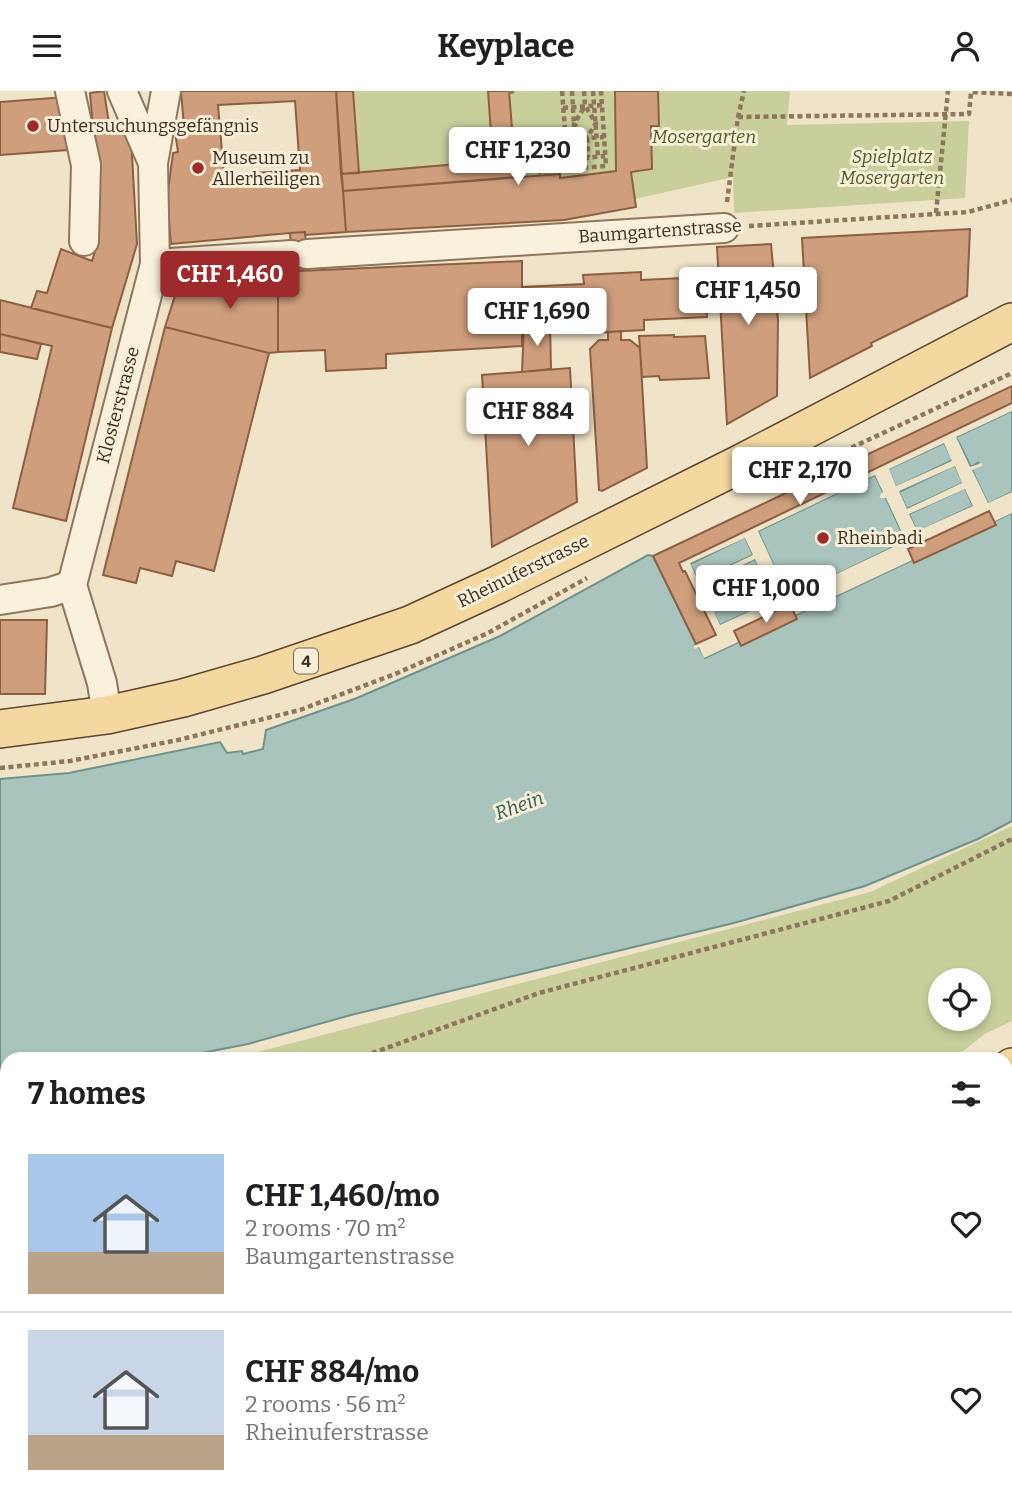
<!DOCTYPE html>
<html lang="en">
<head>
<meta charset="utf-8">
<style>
  body { margin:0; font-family:Bitter,serif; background:#f2f2f2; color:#202124; height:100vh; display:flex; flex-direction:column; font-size:26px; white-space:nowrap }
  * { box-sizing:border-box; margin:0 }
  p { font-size:23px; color:#757577 }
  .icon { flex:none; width:38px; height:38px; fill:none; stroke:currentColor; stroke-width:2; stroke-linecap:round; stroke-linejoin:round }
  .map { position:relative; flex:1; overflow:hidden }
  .drawer { position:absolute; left:0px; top:961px; width:1013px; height:450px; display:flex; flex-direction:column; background:#fff; border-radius:21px 21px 0 0; box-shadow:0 4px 10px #0003 }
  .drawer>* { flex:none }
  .tools { position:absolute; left:928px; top:877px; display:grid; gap:14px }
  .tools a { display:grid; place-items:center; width:63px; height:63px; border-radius:50%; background:#fff; box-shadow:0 4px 10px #0003; font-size:35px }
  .price { position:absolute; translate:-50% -60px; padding:0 16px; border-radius:7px; background:#fff; color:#222; font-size:23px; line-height:46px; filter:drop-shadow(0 2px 4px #0008) }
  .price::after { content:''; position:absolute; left:50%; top:42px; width:21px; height:16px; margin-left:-10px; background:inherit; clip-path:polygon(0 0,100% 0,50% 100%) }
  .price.on { background:#9e2a2b; color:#fff }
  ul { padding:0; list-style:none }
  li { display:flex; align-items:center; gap:21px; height:175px; padding:0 28px }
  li+li { border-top:2px solid #e0e0e0 }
  li span { display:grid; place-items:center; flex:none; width:196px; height:140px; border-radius:0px; color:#555 }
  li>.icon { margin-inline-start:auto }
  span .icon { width:84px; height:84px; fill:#fffc; stroke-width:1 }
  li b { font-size:30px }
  h2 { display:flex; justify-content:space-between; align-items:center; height:84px; padding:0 28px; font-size:30px }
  header { display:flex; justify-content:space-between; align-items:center; height:91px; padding:0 28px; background:#fff; font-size:32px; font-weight:700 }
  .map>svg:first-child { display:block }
  .farmland { fill:#e6deb5 }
  .green { fill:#c9cf9b; fill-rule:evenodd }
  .water { fill:#a9c4bc; stroke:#6f938a; stroke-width:2 }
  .pier { fill:#f0e4c8; fill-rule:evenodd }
  .building { fill:#cf9f7d; stroke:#8d5f41; stroke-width:2; fill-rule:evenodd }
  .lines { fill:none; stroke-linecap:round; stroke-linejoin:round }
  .minor-casing { stroke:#8d765c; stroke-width:32 }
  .major-casing { stroke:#5b4430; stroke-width:40 }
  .path { stroke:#8d765c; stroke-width:4.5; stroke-dasharray:5 3.5; stroke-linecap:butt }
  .minor { stroke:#faf1dc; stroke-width:28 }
  .major { stroke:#f3d9a0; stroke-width:37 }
  .poi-dot { fill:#9e2a2b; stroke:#f7eed8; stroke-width:2.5 }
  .labels { text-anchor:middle; stroke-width:6; stroke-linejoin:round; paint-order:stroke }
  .shield { fill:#f7eed8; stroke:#756857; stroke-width:2 }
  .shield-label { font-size:16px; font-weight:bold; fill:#3d2e20 }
  .poi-label { font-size:18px; fill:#3d2e20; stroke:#f7eed8; text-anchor:start }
  .park-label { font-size:18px; font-style:italic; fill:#4d5a26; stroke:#f7eed8 }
  .street-label { font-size:18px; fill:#3d2e20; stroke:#f7eed8 }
  .water-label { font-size:19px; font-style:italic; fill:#2f5d5a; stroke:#f7eed8 }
</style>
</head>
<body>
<header><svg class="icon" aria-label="menu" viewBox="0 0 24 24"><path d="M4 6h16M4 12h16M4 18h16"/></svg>Keyplace<svg class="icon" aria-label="person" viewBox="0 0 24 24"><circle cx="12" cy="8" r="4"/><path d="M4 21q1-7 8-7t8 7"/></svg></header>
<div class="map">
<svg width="1012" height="1409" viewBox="0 0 1012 1409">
  <rect width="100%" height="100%" fill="#f0e4c8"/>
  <path class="farmland" d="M1006,1209H1012V1409H908L909,1404H1006Z"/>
  <path class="green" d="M353,0H488L493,70L359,82Z
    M509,0H615L616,80L560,87L559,83L516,86Z
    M658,0H790L787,34L969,30L965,107L734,122L733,86L635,108L631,81L652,78L651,35L659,34Z
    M1012,735V930L985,943L953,968H231L870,801ZM940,889H978V928H940Z
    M7,1051V1259L0,1258V1053Z"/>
  <path class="water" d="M1012,320V401L988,413L972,379L979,371L971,376L956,346Z
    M944,352L953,369L896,396L888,378Z
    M955,374L963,392L907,418L899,401Z
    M875,384L906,450L788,507L758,440Z
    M965,397L973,415L917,441L909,423Z
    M1012,422V730L978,748L865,795L734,832L351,924L248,953L171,968H7V1035L0,1038V688L69,682L220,651L227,662L242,660L243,663L263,658L266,639L357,607L500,545L648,464L653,465L696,553L694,555L699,556L705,567Z
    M745,446L753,464L698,490L690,473Z
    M755,468L764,486L709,512L700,494Z
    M767,491L775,509L720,534L711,517Z"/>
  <path class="pier" d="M1012,316V320L956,346L970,376L982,372V375L972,379L988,412L1012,401V405L987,416L953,345Z
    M945,349L976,416L916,444L885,377ZM944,352L952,370L896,395L889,378ZM955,375L962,392L907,418L899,400ZM965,398L973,415L917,440L909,423Z
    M875,380L879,382L909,452L790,510H786L754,442L755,438ZM875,384L883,401L880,404V407H886L906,450L788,506L758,440Z
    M1012,418V422L704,567L699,556L695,558L693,555L696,553L653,465L656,463L706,562Z
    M746,443L778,509L719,538L687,472ZM745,447L753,464L698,490L690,472ZM755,468L763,486L709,512L701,494ZM766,491L774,509L720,534L712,516Z"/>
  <path class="building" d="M104,0L110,39H128L131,46L137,153L112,237L31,217L37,200L47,202L61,158L92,170L97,154L94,49L90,2Z
    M181,0H336L346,141L305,144V141L290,142L171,153L167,107L173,62L178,61L174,34L184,36ZM295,10L300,79L224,84L218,14Z
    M336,0H353L359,82L341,83Z
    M488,0H509L516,86L343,100L341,83L493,70Z
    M615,0H658L659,35H651L652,78L631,81L636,116L564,129L346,141L343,100L560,83V87L616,80Z
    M65,6L68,59L0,64V11Z
    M970,138L967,205L871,252L872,255L810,287L802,147Z
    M305,141L308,179L293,180L290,142Z
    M771,153L778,229L777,305L727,333L717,156Z
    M522,170V255L386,263V277L326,280L325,259L278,261V181Z
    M278,181V261L269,262L165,236L179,192L253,187V183Z
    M641,181V189L705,186L707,226L644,229V239L608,241L586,242V233L524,235L523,196L584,193L583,184Z
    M0,209L112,237L66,430L13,417L52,255L0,243Z
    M550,234L551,278L522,281L524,235Z
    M165,236L269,262L214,480L176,470L172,485L140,477L136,492L103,484Z
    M621,240V249H630L640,257L647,377L602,400L599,399L590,258L599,249H608V241Z
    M0,243L41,253L37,268L0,261Z
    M674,244V246L705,245L709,287L660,289L659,285L642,286L639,245Z
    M570,277L577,411L492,456L482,284Z
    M1012,295V312L679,472L683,481L685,480L716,544L696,553L653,465Z
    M989,420L996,434L914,472L908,458Z
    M790,513L797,528L741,555L734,540Z
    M0,529H47L45,603H0Z
    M1011,1021L1012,1077L1006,1081V1025Z
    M107,1404H132V1409H107Z
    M190,1404H230V1408L191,1409Z
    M649,1404H676L678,1409H642Z
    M746,1404H784L777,1409H751Z"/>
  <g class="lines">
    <g class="minor-casing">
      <path id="minor" d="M70,0L86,74L84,150
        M122,0L153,72
        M307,163L724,137
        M155,173L292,164
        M0,509L51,501L72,494
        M107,624L102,592L72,494L155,173L153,72L166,0
        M493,1404L501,1409
        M398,1409L416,1404
        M864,1409L865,1404"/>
    </g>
    <g class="major-casing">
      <path id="major" d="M0,638L107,624L183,607L263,584L410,534L497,494L740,373L1012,231
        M1006,981L1012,976
        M532,1409L538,1404"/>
    </g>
    <path class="path" d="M562,0L568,78L606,75L601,0
      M572,0L576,68
      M584,0L585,15L596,32L587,47L574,33L585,15
      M593,0L598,66
      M509,1L514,0
      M563,17L602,14
      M738,26L969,23L971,1L1012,3
      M587,47L588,66
      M566,48L604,46
      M567,69L605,65
      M540,77V81L568,78
      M727,111L738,26L744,0
      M936,122L948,0
      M749,135L968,121L1012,109
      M782,389L1012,282
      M0,677L70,670L178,649L300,619L395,583L488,542L587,487
      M356,968L539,902L889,810L1012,748
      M0,1082L7,1080"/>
    <use href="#minor" class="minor"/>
    <use href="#major" class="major"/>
  </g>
  <g class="poi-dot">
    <circle cx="33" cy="35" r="7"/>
    <circle cx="198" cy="77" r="7"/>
    <circle cx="823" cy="447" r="7"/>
  </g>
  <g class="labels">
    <rect class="shield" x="294" y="557.5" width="24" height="25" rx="5"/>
    <g class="shield-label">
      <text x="306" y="576">4</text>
    </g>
    <g class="poi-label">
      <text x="47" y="41">Untersuchungsgefängnis</text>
      <text x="212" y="73">Museum zu<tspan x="212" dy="21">Allerheiligen</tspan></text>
      <text x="837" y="453">Rheinbadi</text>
    </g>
    <g class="park-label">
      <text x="704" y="52">Mosergarten</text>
      <text x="892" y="72">Spielplatz<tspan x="892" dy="21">Mosergarten</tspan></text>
    </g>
    <g class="street-label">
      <text transform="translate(660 140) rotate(-4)" y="6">Baumgartenstrasse</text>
      <text transform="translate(118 314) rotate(-75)" y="6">Klosterstrasse</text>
      <text transform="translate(523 480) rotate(-26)" y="6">Rheinuferstrasse</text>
    </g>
    <g class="water-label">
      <text transform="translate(519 714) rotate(-20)" y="7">Rhein</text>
    </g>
  </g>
</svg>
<div class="tools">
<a><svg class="icon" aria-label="locate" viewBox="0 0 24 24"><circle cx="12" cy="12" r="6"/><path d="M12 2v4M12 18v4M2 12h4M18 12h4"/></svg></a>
</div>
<b class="price" style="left:518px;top:96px">CHF 1,230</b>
<b class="price on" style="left:230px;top:220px">CHF 1,460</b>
<b class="price" style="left:748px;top:236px">CHF 1,450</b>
<b class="price" style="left:537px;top:257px">CHF 1,690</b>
<b class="price" style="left:528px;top:357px">CHF 884</b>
<b class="price" style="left:800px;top:416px">CHF 2,170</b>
<b class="price" style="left:766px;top:534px">CHF 1,000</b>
<section class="drawer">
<h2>7 homes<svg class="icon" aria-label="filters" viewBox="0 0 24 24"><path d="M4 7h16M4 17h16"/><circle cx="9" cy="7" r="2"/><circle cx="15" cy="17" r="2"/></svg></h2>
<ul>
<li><span style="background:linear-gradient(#a9c7e8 70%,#b9a48a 0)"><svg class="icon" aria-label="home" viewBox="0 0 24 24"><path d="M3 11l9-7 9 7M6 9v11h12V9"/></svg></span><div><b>CHF 1,460/mo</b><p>2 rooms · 70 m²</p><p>Baumgartenstrasse</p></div><svg class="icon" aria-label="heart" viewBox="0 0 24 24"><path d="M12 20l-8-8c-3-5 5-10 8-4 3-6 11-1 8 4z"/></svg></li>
<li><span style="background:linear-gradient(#c9d6e8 75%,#b9a48a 0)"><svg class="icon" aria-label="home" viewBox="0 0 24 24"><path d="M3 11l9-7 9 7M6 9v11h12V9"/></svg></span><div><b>CHF 884/mo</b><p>2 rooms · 56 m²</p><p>Rheinuferstrasse</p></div><svg class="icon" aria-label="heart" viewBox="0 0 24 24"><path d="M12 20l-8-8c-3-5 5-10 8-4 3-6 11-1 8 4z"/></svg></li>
</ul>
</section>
</div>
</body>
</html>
